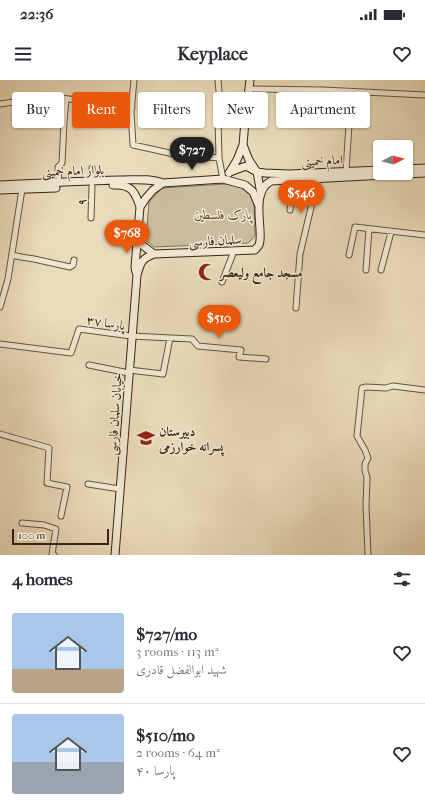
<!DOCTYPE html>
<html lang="en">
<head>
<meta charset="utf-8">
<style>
  body { margin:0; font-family:"IM FELL French Canon",Amiri,serif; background:#f2f2f3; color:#2b2b33; height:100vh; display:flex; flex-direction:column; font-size:15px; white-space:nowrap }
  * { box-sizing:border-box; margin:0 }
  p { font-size:13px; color:#7c7c81 }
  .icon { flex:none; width:22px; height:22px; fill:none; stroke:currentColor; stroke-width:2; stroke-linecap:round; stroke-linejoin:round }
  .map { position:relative; height:475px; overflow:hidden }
  .details { display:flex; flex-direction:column; background:#fff; flex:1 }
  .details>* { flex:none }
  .top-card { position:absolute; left:12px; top:12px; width:401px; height:36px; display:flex; gap:8px }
  .needle { width:26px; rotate:84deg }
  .buttons { position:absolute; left:373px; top:60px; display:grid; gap:8px }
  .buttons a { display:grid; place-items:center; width:40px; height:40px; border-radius:4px; background:#fff; box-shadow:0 1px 3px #0004; font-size:20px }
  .scale { position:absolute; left:12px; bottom:10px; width:97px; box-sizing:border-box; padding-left:4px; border:2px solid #392715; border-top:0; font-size:11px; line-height:14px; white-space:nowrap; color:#392715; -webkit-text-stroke:3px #f1e8d2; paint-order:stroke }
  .price { position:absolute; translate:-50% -34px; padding:0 9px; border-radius:14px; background:#ea580c; color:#fff; font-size:13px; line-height:26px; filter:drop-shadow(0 1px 2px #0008) }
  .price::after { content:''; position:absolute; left:50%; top:24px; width:12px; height:9px; margin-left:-6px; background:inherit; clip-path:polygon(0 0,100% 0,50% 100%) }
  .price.current { background:#222; color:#fff }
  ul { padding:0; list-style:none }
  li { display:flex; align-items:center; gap:12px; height:100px; padding:0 12px }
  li+li { border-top:1px solid #e1e1e2 }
  li span { display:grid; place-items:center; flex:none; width:112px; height:80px; border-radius:4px; color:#555 }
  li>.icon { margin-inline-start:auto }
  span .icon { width:48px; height:48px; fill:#fffc; stroke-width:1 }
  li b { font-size:17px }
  h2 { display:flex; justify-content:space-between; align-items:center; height:48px; padding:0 12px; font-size:17px }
  .chip { padding:0 14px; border-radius:4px; background:#fff; box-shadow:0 1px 3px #0004; font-size:14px; line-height:36px }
  .chip.current { background:#ea580c; color:#fff }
  .status { display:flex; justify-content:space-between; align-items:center; height:28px; padding:0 20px; background:#fff; direction:ltr }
  .status svg { height:11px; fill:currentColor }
  header { display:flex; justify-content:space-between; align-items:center; height:52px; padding:0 12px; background:#fff; font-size:18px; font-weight:800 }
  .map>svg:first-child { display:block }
  .green { fill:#ccbc9e; stroke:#82725a }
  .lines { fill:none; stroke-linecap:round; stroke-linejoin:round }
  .street-casing { stroke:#65543e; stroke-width:7 }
  .secondary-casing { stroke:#392715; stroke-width:9 }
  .street { stroke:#f1e8d2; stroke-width:5 }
  .secondary { stroke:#f1e8d2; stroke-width:7 }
  .labels { text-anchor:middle; stroke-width:3; stroke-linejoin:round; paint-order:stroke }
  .street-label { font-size:13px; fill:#392715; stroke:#f1e8d2 }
  .park-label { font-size:13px; font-style:italic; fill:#5e4c37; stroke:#f1e8d2 }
  .poi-label { font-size:13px; font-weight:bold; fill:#392715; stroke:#f1e8d2; text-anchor:start }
</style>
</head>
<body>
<div class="status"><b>22:36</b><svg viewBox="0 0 49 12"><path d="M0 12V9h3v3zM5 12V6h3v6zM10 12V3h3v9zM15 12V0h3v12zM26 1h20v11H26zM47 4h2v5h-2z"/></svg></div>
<header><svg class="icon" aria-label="menu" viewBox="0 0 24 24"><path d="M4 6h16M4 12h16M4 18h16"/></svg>Keyplace<svg class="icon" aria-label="heart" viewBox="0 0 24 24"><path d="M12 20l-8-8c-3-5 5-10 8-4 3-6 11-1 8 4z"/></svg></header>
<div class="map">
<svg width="425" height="475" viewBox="0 0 425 475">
  <rect width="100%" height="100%" fill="#eadbba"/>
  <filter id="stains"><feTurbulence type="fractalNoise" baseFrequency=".005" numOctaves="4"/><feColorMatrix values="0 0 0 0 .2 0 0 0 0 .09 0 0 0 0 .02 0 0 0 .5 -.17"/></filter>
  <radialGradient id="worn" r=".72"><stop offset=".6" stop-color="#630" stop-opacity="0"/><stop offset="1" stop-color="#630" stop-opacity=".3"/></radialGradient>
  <path class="green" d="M225,104L245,107L254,115L255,156L248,163L154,167L146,160L149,122L162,108Z"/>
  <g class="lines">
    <g class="street-casing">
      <path id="street" d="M134,0L131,32L133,65L174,74L219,78
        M218,0L220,23L218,40L219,78L223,99
        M249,9L323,10L425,15
        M0,24L20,21H34L44,17L61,18L132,27
        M218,37L245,41
        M346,91L349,45
        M92,101V88
        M59,103L58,87L62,83L64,42L66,19
        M290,130L295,99
        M91,138L92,106
        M12,175L21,177L34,179L70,187L73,185L74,180
        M349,175L355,147L425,155
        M366,190L369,149
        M381,190L391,152
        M222,202L234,171
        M0,227L8,199L22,109
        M296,228L300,174L318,98
        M0,264L71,273L79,249L131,256L192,259L198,266L241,270L239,277L266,279
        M89,285L129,293
        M129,290L163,294L170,258
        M0,354L49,368L47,403L67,407L61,436
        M88,404L120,409
        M22,443L44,445L56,449L52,474L54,475
        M368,475L366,426L367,397L365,391V384L368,378L365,370L357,356L362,308L366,307L386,308L393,306L425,310"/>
    </g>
    <g class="secondary-casing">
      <path id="secondary" d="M243,65L249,80L257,92L261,114
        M406,89L425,88
        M230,92L246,86L257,92L265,93L289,94L380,90
        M229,93L237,80L243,65L245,41L250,0
        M0,105C40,103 80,101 120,100C134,100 150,98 163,103L223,99L245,105L253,112L258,124
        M113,105C131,104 135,111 140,127
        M0,110L56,108
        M140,157L142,165L154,174
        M136,192L135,187L140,127L146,118L153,110L163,103
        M115,475L137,195C141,182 141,179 154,174L255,170C256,168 258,167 259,165C261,160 260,154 260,149C259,134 255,109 271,101L425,93"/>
    </g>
    <use href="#street" class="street"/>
    <use href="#secondary" class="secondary"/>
  </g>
  <defs>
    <g id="mosque-bare" transform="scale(1.38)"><path d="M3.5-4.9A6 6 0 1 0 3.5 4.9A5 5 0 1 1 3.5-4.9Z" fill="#8f2418" stroke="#f1e8d2" stroke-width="2.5" paint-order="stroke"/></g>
    <g id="school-bare" transform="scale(1.38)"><path d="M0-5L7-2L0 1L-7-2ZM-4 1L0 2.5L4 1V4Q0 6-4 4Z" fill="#8f2418" stroke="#f1e8d2" stroke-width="2.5" paint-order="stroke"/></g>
  </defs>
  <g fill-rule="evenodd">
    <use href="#mosque-bare" x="207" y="192"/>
    <use href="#school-bare" x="146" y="358"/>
  </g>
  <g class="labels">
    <g class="street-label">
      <text transform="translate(322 80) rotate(-3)" y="5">امام خمینی</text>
      <text transform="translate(73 90) rotate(-2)" y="5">بلوار امام خمینی</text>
      <text transform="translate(81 122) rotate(-88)" y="5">۹</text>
      <text transform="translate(215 160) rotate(-3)" y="5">سلمان فارسی</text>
      <text transform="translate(106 242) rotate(9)" y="5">پارسا ۳۷</text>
      <text transform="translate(114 334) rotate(-86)" y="5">خیابان سلمان فارسی</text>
    </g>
    <g class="park-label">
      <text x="223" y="139">پارک فلسطین</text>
    </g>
    <g class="poi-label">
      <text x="220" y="197">مسجد جامع ولیعصر</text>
      <text x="159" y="356">دبیرستان<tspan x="159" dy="15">پسرانه خوارزمی</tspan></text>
    </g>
  </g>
  <rect width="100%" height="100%" filter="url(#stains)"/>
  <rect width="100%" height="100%" fill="url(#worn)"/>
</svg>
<div class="buttons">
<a><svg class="needle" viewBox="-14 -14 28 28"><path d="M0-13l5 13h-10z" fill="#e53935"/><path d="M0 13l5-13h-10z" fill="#7c7c81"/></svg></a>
</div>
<div class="scale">100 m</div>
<b class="price current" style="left:192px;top:91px">$727</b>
<b class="price" style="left:301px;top:134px">$546</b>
<b class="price" style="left:127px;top:174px">$768</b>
<b class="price" style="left:219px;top:259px">$510</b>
<div class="top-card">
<a class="chip">Buy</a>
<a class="chip current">Rent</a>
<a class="chip">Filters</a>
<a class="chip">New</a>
<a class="chip">Apartment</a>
</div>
</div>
<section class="details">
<h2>4 homes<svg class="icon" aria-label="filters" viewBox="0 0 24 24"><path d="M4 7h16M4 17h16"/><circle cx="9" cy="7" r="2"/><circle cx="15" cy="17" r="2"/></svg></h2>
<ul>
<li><span style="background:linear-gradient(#a9c7e8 70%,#b9a48a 0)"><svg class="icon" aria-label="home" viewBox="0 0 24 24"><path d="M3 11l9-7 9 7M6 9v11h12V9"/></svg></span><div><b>$727/mo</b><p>3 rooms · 113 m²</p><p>شهید ابوالفضل قادری</p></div><svg class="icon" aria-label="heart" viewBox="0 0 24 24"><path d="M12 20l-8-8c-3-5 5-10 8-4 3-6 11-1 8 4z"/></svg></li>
<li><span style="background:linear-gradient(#a9c7e8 60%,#9aa5b1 0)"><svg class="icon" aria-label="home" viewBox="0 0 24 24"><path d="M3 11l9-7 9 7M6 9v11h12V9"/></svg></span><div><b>$510/mo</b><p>2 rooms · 64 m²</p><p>پارسا ۴۰</p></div><svg class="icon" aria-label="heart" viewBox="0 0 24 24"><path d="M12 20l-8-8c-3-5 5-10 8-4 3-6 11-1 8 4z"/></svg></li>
</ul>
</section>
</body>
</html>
